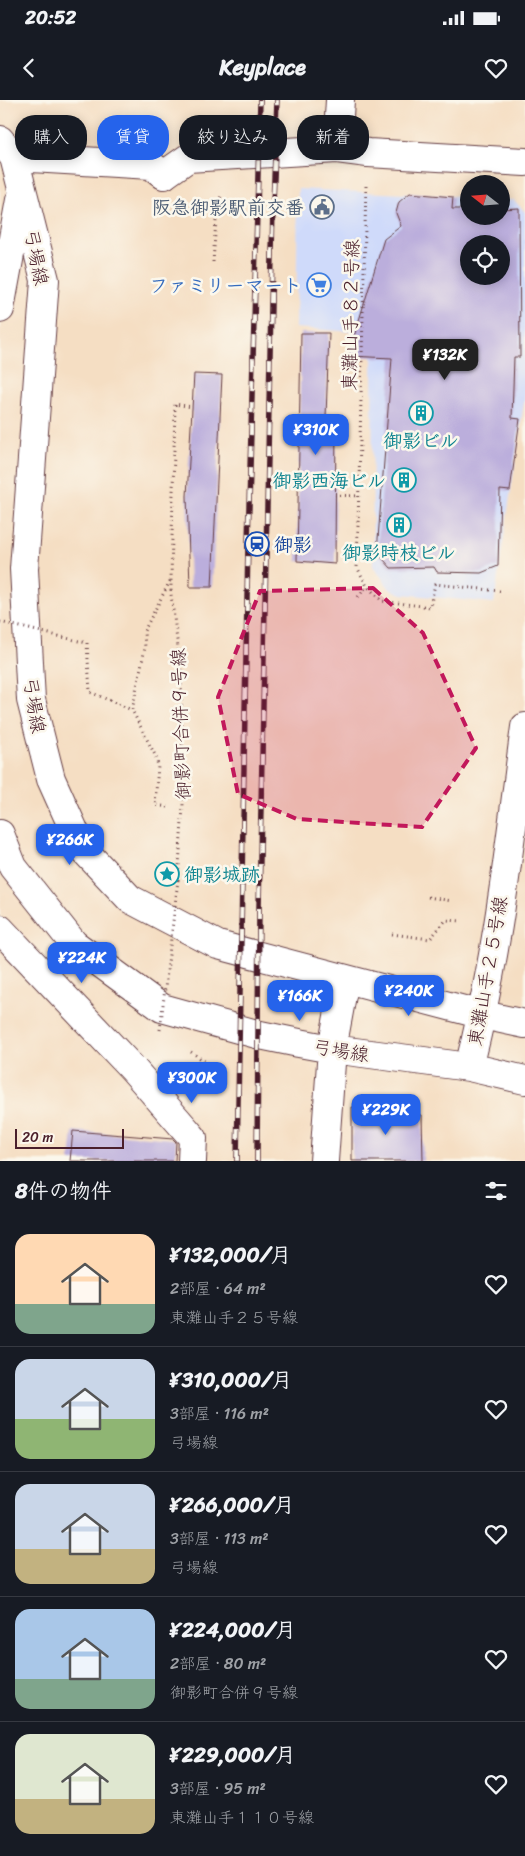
<!DOCTYPE html>
<html lang="ja">
<head>
<meta charset="utf-8">
<style>
  body { margin:0; font-family:Sriracha,"Klee One",sans-serif; background:#20242c; color:#f1f3f6; height:100vh; display:flex; flex-direction:column; font-size:19px; white-space:nowrap }
  * { box-sizing:border-box; margin:0 }
  p { font-size:16px; color:#9ea1a6 }
  .icon { flex:none; width:28px; height:28px; fill:none; stroke:currentColor; stroke-width:2; stroke-linecap:round; stroke-linejoin:round }
  .map { position:relative; height:1061px; overflow:hidden }
  .details { display:flex; flex-direction:column; background:#171b24; flex:1 }
  .details>* { flex:none }
  .top-card { position:absolute; left:15px; top:15px; width:495px; height:45px; display:flex; gap:10px }
  .needle { width:32px; rotate:287deg }
  .controls { position:absolute; left:460px; top:75px; display:grid; gap:10px }
  .controls a { display:grid; place-items:center; width:50px; height:50px; border-radius:50%; background:#171b24; box-shadow:0 2px 12px #0003; font-size:25px }
  .scale { position:absolute; left:15px; bottom:12px; width:109px; box-sizing:border-box; padding-left:5px; border:2px solid #4a1f2b; border-top:0; font-size:14px; line-height:18px; white-space:nowrap; color:#4a1f2b; -webkit-text-stroke:4px #fbf7ec; paint-order:stroke }
  .price { position:absolute; translate:-50% -42px; padding:0 11px; border-radius:10px; background:#2563eb; color:#fff; font-size:16px; line-height:32px; filter:drop-shadow(0 1px 2px #0008) }
  .price::after { content:''; position:absolute; left:50%; top:30px; width:15px; height:11px; margin-left:-8px; background:inherit; clip-path:polygon(0 0,100% 0,50% 100%) }
  .price.active { background:#222; color:#fff }
  ul { padding:0; list-style:none }
  li { display:flex; align-items:center; gap:15px; height:125px; padding:0 15px }
  li+li { border-top:1px solid #363941 }
  li span { display:grid; place-items:center; flex:none; width:140px; height:100px; border-radius:15px; color:#555 }
  li>.icon { margin-inline-start:auto }
  span .icon { width:60px; height:60px; fill:#fffc; stroke-width:1 }
  li b { font-size:21px }
  h2 { display:flex; justify-content:space-between; align-items:center; height:60px; padding:0 15px; font-size:21px }
  .chip { padding:0 18px; border-radius:20px; background:#171b24; box-shadow:0 2px 12px #0003; font-size:18px; line-height:45px }
  .chip.active { background:#2563eb; color:#fff }
  .status { display:flex; justify-content:space-between; align-items:center; height:35px; padding:0 25px; background:#171b24; direction:ltr }
  .status svg { height:14px; fill:currentColor }
  header { display:flex; justify-content:space-between; align-items:center; height:65px; padding:0 15px; background:#171b24; font-size:22px; font-weight:800 }
  .map>svg:first-child { display:block }
  .built { fill:#cfdafa; fill-rule:evenodd }
  .building { fill:#bbaedc; fill-rule:evenodd }
  .lines { fill:none; stroke-linecap:round; stroke-linejoin:round }
  .minor-casing { stroke:#643c42; stroke-width:30 }
  .tertiary-casing { stroke:#643c42; stroke-width:30 }
  .path { stroke:#643c42; stroke-width:3; stroke-dasharray:1 4; stroke-linecap:butt }
  .minor { stroke:#fff; stroke-width:28 }
  .tertiary { stroke:#fff; stroke-width:28 }
  .rail-casing { stroke:#4a1f2b; stroke-width:5.5 }
  .rail { stroke:#fbf7ec; stroke-width:4; stroke-dasharray:11; stroke-linecap:butt }
  .path-bridge { stroke:#643c42; stroke-width:3; stroke-dasharray:1 4; stroke-linecap:butt }
  .marked { fill:#c2185b; fill-opacity:0.2; stroke:#c2185b; stroke-width:4; stroke-dasharray:10 6; stroke-linejoin:round }
  .labels { text-anchor:middle; stroke-width:5; stroke-linejoin:round; paint-order:stroke }
  .service-label { font-size:19px; font-weight:bold; fill:#4e5e75; stroke:#fbf7ec; text-anchor:end }
  .street-label { font-size:19px; fill:#4a1f2b; stroke:#fbf7ec }
  .shop-label { font-size:19px; font-weight:bold; fill:#366cbe; stroke:#fbf7ec; text-anchor:end }
  .culture-label { font-size:19px; font-weight:bold; fill:#0d838f; stroke:#fbf7ec }
  .transit-label { font-size:19px; font-weight:bold; fill:#164399; stroke:#fbf7ec; text-anchor:start }
</style>
</head>
<body>
<div class="status"><b>20:52</b><svg viewBox="0 0 49 12"><path d="M0 12V9h3v3zM5 12V6h3v6zM10 12V3h3v9zM15 12V0h3v12zM26 1h20v11H26zM47 4h2v5h-2z"/></svg></div>
<header><svg class="icon" aria-label="back" viewBox="0 0 24 24"><path d="M15 5l-7 7 7 7"/></svg>Keyplace<svg class="icon" aria-label="heart" viewBox="0 0 24 24"><path d="M12 20l-8-8c-3-5 5-10 8-4 3-6 11-1 8 4z"/></svg></header>
<div class="map">
<svg width="525" height="1061" viewBox="0 0 525 1061">
  <rect width="100%" height="100%" fill="#fbf7ec"/>
  <filter id="ink" filterUnits="userSpaceOnUse"><feTurbulence type="fractalNoise" baseFrequency=".02" numOctaves="2"/><feDisplacementMap in="SourceGraphic" scale="10" xChannelSelector="R" yChannelSelector="G"/><feConvolveMatrix kernelMatrix="1 2 1 2 8 2 1 2 1" color-interpolation-filters="sRGB"/></filter>
  <filter id="wash" filterUnits="userSpaceOnUse"><feTurbulence type="fractalNoise" baseFrequency=".0096" numOctaves="4" result="noise"/><feDisplacementMap in="SourceGraphic" scale="20" xChannelSelector="R" yChannelSelector="G"/><feGaussianBlur stdDeviation="1.12" result="paint"/><feColorMatrix in="noise" values="0 0 0 0 0 0 0 0 0 0 0 0 0 0 0 0 0 1.4 0 .05"/><feComposite in="paint" operator="in"/></filter>
  <g filter="url(#wash)">
    <rect width="100%" height="100%" fill="#f5dec3"/>
    <path class="built" d="M298,89L469,97V116H501V99L514,100L525,112V296L494,503L402,494L390,489L373,466L372,233L296,228ZM469,144H501V176H469Z"/>
    <g id="blocks">
      <path class="building" d="M410,93L453,97L452,109H469V116H501V109L519,108L520,257H514L512,318L520,319L510,391L500,390L498,466L481,473L437,472L434,467L391,468L377,452L392,258L348,256L384,139L401,126L396,113L399,102ZM469,144H501V176H469Z
        M301,233H329L326,317L336,318L335,464L297,461Z
        M194,274L222,275L212,487H190L187,396Z
        M352,1007L422,1015L423,1061H352Z
        M73,1031L173,1039L176,1042L175,1061H70Z"/>
    </g>
  </g>
  <g filter="url(#ink)">
    <use href="#blocks" fill-opacity="0" stroke="#643c42" stroke-width="1"/>
    <g class="lines">
      <g class="minor-casing">
        <path id="minor" d="M14,57L151,65L164,75"/>
      </g>
      <g class="tertiary-casing">
        <path id="tertiary" d="M0,40L14,57L45,180L24,469L31,600L51,679L82,748L130,799L218,845L483,915L525,924
          M337,49L340,0
          M164,75L188,58L337,49L368,53L525,62
          M0,209L20,100
          M0,734L13,767L74,844L162,908L260,935L299,943L332,949L469,967L525,980
          M0,829L133,969L187,1031L193,1038L192,1061
          M469,967C498,856 510,740 525,627
          M324,1061L332,949L345,879"/>
      </g>
      <path class="path" d="M366,86L357,467L367,486L382,501L430,507L435,484L500,491
        M213,162L217,107L221,96
        M335,395L359,396
        M358,497L367,486
        M87,543L90,592L132,610
        M168,707L155,705L158,666L156,657L132,610L145,548L144,531L170,481
        M178,780L183,707L181,571L171,494V480L175,304L192,307
        M428,797L452,801
        M392,834L430,839L446,820L461,821
        M191,952L216,969L215,994"/>
      <use href="#minor" class="minor"/>
      <use href="#tertiary" class="tertiary"/>
      <g class="rail-casing">
        <path id="rail" d="M237,1061L248,443L260,0
          M257,1061L259,808L273,105L277,0"/>
      </g>
      <use href="#rail" class="rail"/>
      <path class="path-bridge" d="M0,522L87,543
        M160,930L178,780"/>
    </g>
  </g>
  <path class="marked" d="M373,488L423,533L476,648L422,727L297,719L238,694L218,597L260,491Z"/>
  <defs>
    <g id="civic-ring" transform="scale(1.25)"><circle r="9.5" fill="#fbf7ec" stroke="#5c6f8a" stroke-width="1.5"/><path d="M-.6-6.5H3V-4.5H.6V-3L4-1V1h2V6H-6V1h2V-1L-.6-3ZM-1.2 2.5V6h2.4V2.5Z" fill="#5c6f8a"/></g>
    <g id="supermarket-ring" transform="scale(1.25)"><circle r="9.5" fill="#fbf7ec" stroke="#3f7fe0" stroke-width="1.5"/><path d="M-6-5.5h2.5l.6 2H6L4.5 2H-2.5L-4.4-4H-6ZM-1.5 3.2a1.3 1.3 0 1 0 .1 0ZM3 3.2a1.3 1.3 0 1 0 .1 0Z" fill="#3f7fe0"/></g>
    <g id="building-ring" transform="scale(1.25)"><circle r="9.5" fill="#fbf7ec" stroke="#0f9aa8" stroke-width="1.5"/><path d="M-4-6H4V6H1V3H-1V6H-4ZM-2.5-4.3h1.7v1.8h-1.7ZM.8-4.3h1.7v1.8H.8ZM-2.5-1h1.7V.8h-1.7ZM.8-1h1.7V.8H.8Z" fill="#0f9aa8"/></g>
    <g id="station-ring" transform="scale(1.25)"><circle r="9.5" fill="#fbf7ec" stroke="#1a4fb4" stroke-width="1.5"/><path d="M-3-6H3Q5-6 5-4V2Q5 4 3 4L4.5 6H3L1.5 4h-3L-3 6H-4.5L-3 4Q-5 4-5 2V-4Q-5-6-3-6ZM-3.5-4v3h7v-3ZM-3.5 1v1.5H-2V1ZM2 1v1.5H3.5V1Z" fill="#1a4fb4"/></g>
    <g id="sight-ring" transform="scale(1.25)"><circle r="9.5" fill="#fbf7ec" stroke="#0f9aa8" stroke-width="1.5"/><path d="M0-6L1.8-2.2L6-1.7L2.9 1.2L3.7 5.4L0 3.3L-3.7 5.4L-2.9 1.2L-6-1.7L-1.8-2.2Z" fill="#0f9aa8"/></g>
  </defs>
  <g fill-rule="evenodd">
    <use href="#civic-ring" x="322" y="107"/>
    <use href="#supermarket-ring" x="319" y="185"/>
    <use href="#building-ring" x="421" y="313"/>
    <use href="#building-ring" x="404" y="380"/>
    <use href="#building-ring" x="399" y="425"/>
    <use href="#station-ring" x="257" y="444"/>
    <use href="#sight-ring" x="167" y="774"/>
  </g>
  <g class="labels">
    <g class="service-label">
      <text x="304" y="114">阪急御影駅前交番</text>
    </g>
    <g class="street-label">
      <text transform="translate(37 157) rotate(79)" y="7">弓場線</text>
      <text transform="translate(350 215) rotate(-89)" y="7">東灘山手８２号線</text>
      <text transform="translate(35 605) rotate(81)" y="7">弓場線</text>
      <text transform="translate(180 624) rotate(-92)" y="7">御影町合併９号線</text>
      <text transform="translate(487 871) rotate(-80)" y="7">東灘山手２５号線</text>
      <text transform="translate(341 950) rotate(9)" y="7">弓場線</text>
    </g>
    <g class="shop-label">
      <text x="302" y="192">ファミリーマート</text>
    </g>
    <g class="culture-label">
      <text x="421" y="347">御影ビル</text>
      <text x="386" y="387" text-anchor="end">御影西海ビル</text>
      <text x="399" y="459">御影時枝ビル</text>
      <text x="184" y="781" text-anchor="start">御影城跡</text>
    </g>
    <g class="transit-label">
      <text x="274" y="451">御影</text>
    </g>
  </g>
</svg>
<div class="controls">
<a><svg class="needle" viewBox="-14 -14 28 28"><path d="M0-13l5 13h-10z" fill="#e53935"/><path d="M0 13l5-13h-10z" fill="#9ea1a6"/></svg></a>
<a><svg class="icon" aria-label="locate" viewBox="0 0 24 24"><circle cx="12" cy="12" r="6"/><path d="M12 2v4M12 18v4M2 12h4M18 12h4"/></svg></a>
</div>
<div class="scale">20 m</div>
<b class="price active" style="left:445px;top:281px">¥132K</b>
<b class="price" style="left:316px;top:356px">¥310K</b>
<b class="price" style="left:70px;top:766px">¥266K</b>
<b class="price" style="left:82px;top:884px">¥224K</b>
<b class="price" style="left:409px;top:917px">¥240K</b>
<b class="price" style="left:300px;top:922px">¥166K</b>
<b class="price" style="left:192px;top:1004px">¥300K</b>
<b class="price" style="left:386px;top:1036px">¥229K</b>
<div class="top-card">
<a class="chip">購入</a>
<a class="chip active">賃貸</a>
<a class="chip">絞り込み</a>
<a class="chip">新着</a>
</div>
</div>
<section class="details">
<h2>8件の物件<svg class="icon" aria-label="filters" viewBox="0 0 24 24"><path d="M4 7h16M4 17h16"/><circle cx="9" cy="7" r="2"/><circle cx="15" cy="17" r="2"/></svg></h2>
<ul>
<li><span style="background:linear-gradient(#ffd9b3 70%,#7fa58c 0)"><svg class="icon" aria-label="home" viewBox="0 0 24 24"><path d="M3 11l9-7 9 7M6 9v11h12V9"/></svg></span><div><b>¥132,000/月</b><p>2部屋 · 64 m²</p><p>東灘山手２５号線</p></div><svg class="icon" aria-label="heart" viewBox="0 0 24 24"><path d="M12 20l-8-8c-3-5 5-10 8-4 3-6 11-1 8 4z"/></svg></li>
<li><span style="background:linear-gradient(#c9d6e8 60%,#8fb573 0)"><svg class="icon" aria-label="home" viewBox="0 0 24 24"><path d="M3 11l9-7 9 7M6 9v11h12V9"/></svg></span><div><b>¥310,000/月</b><p>3部屋 · 116 m²</p><p>弓場線</p></div><svg class="icon" aria-label="heart" viewBox="0 0 24 24"><path d="M12 20l-8-8c-3-5 5-10 8-4 3-6 11-1 8 4z"/></svg></li>
<li><span style="background:linear-gradient(#c9d6e8 65%,#c2b280 0)"><svg class="icon" aria-label="home" viewBox="0 0 24 24"><path d="M3 11l9-7 9 7M6 9v11h12V9"/></svg></span><div><b>¥266,000/月</b><p>3部屋 · 113 m²</p><p>弓場線</p></div><svg class="icon" aria-label="heart" viewBox="0 0 24 24"><path d="M12 20l-8-8c-3-5 5-10 8-4 3-6 11-1 8 4z"/></svg></li>
<li><span style="background:linear-gradient(#a9c7e8 70%,#7fa58c 0)"><svg class="icon" aria-label="home" viewBox="0 0 24 24"><path d="M3 11l9-7 9 7M6 9v11h12V9"/></svg></span><div><b>¥224,000/月</b><p>2部屋 · 80 m²</p><p>御影町合併９号線</p></div><svg class="icon" aria-label="heart" viewBox="0 0 24 24"><path d="M12 20l-8-8c-3-5 5-10 8-4 3-6 11-1 8 4z"/></svg></li>
<li><span style="background:linear-gradient(#dfe7d0 65%,#c2b280 0)"><svg class="icon" aria-label="home" viewBox="0 0 24 24"><path d="M3 11l9-7 9 7M6 9v11h12V9"/></svg></span><div><b>¥229,000/月</b><p>3部屋 · 95 m²</p><p>東灘山手１１０号線</p></div><svg class="icon" aria-label="heart" viewBox="0 0 24 24"><path d="M12 20l-8-8c-3-5 5-10 8-4 3-6 11-1 8 4z"/></svg></li>
</ul>
</section>
</body>
</html>
